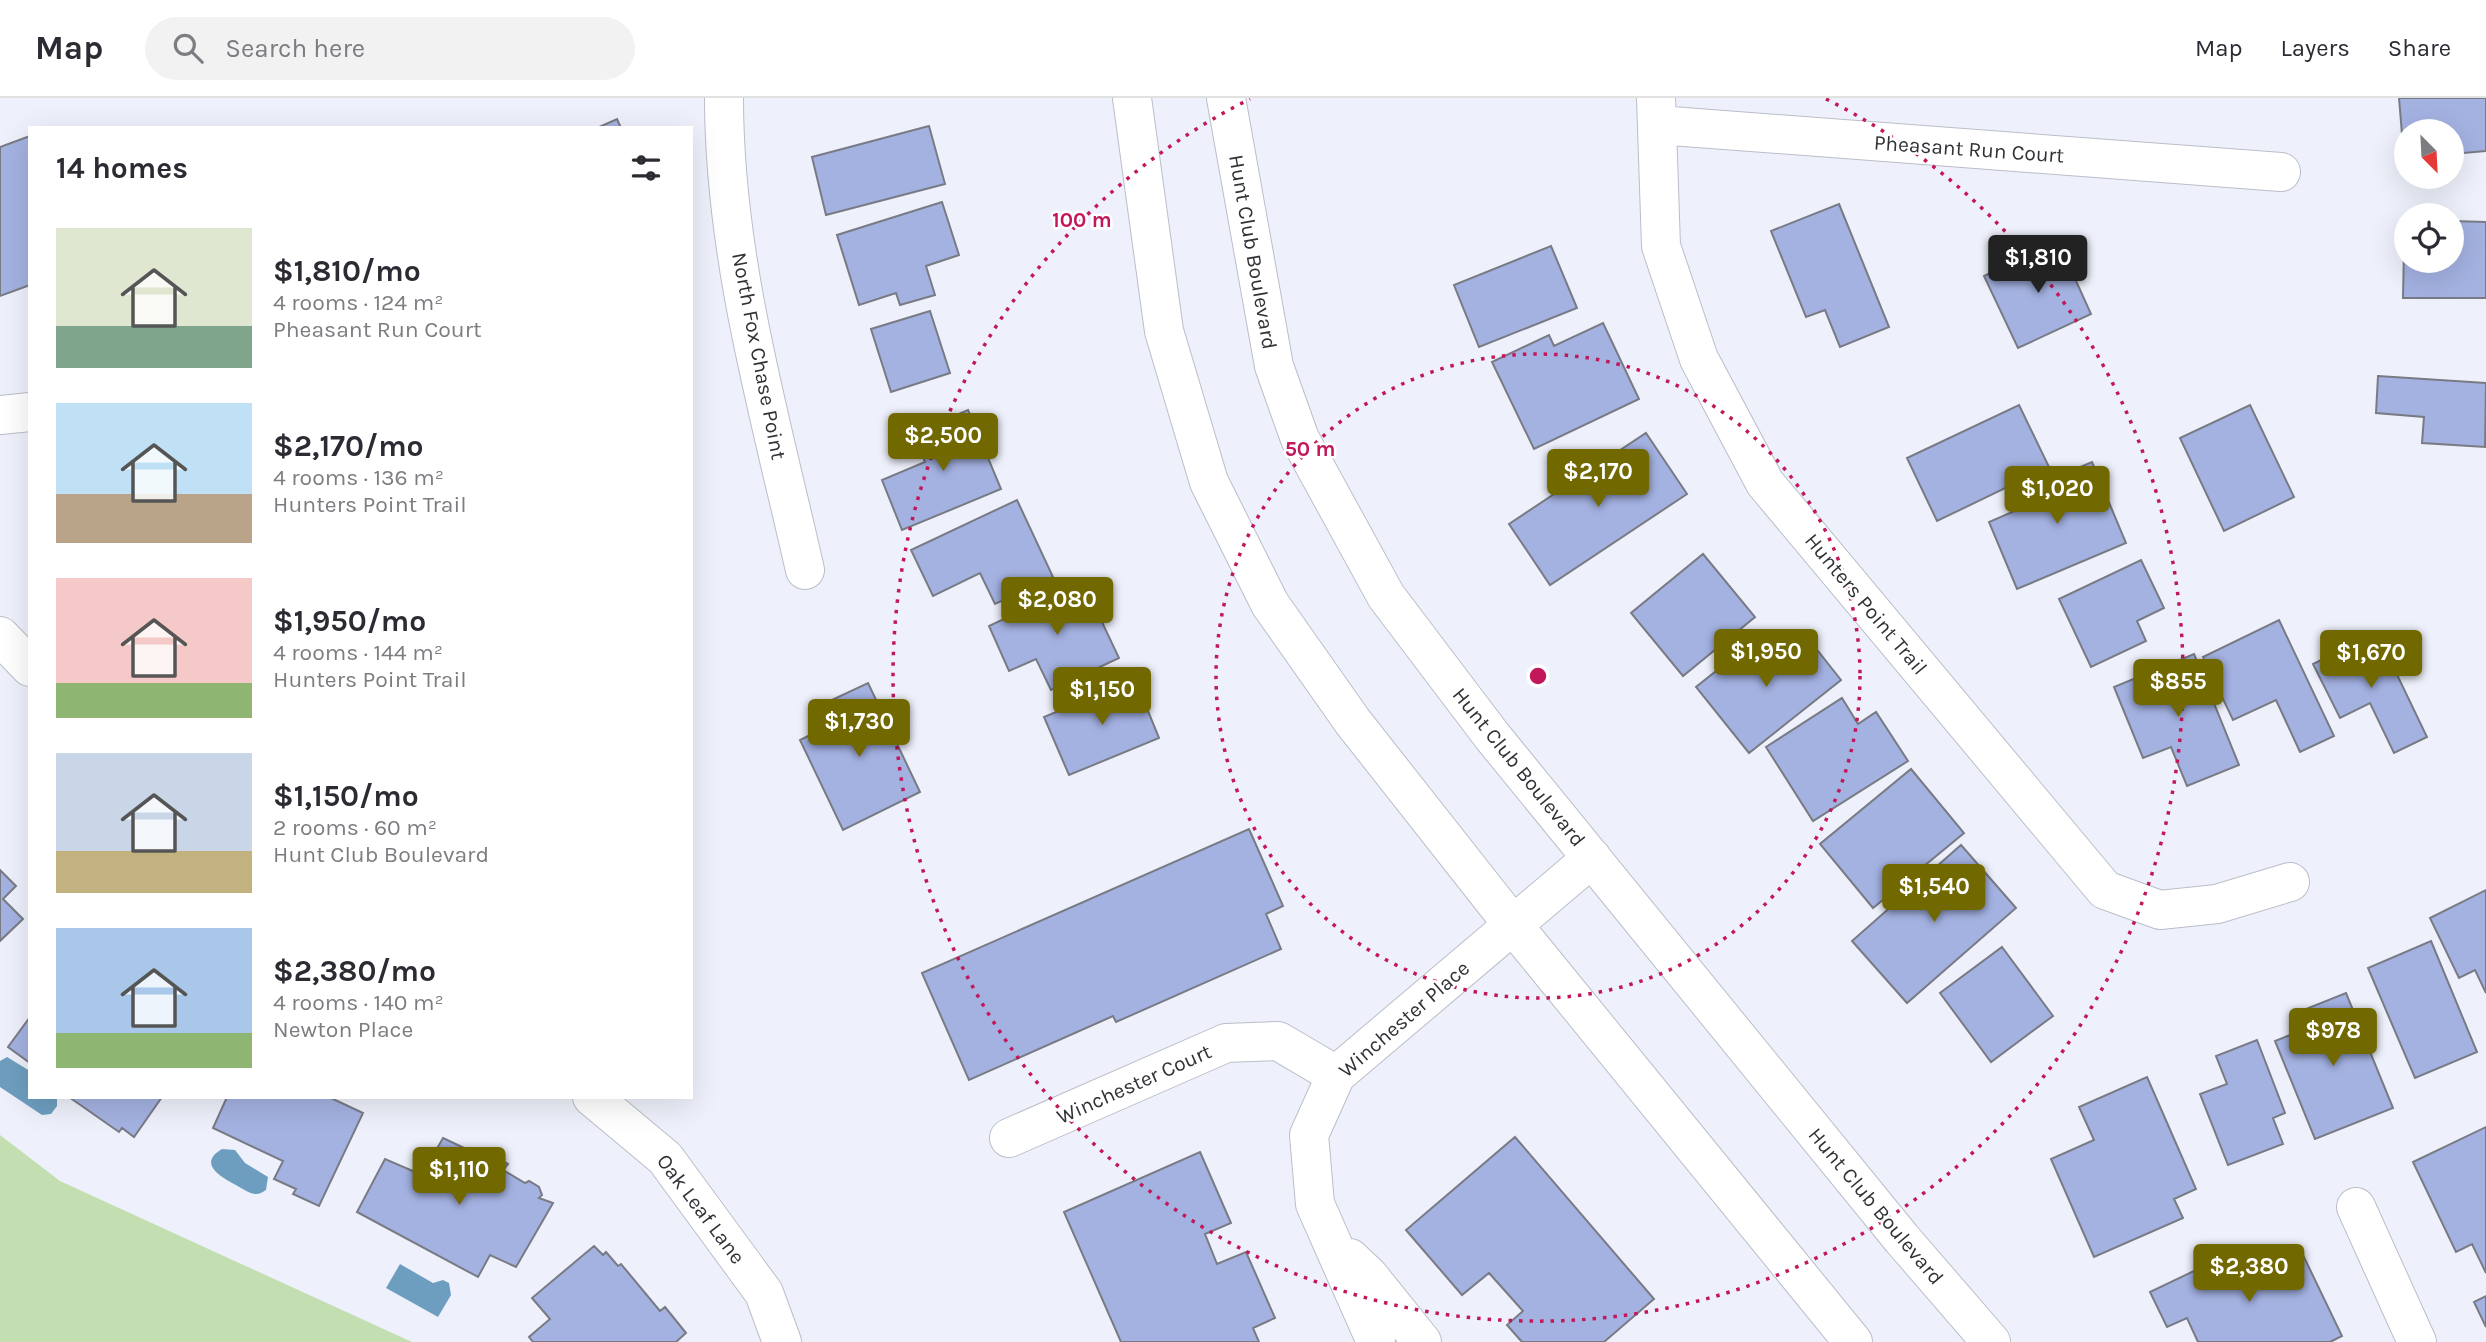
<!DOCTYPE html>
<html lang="en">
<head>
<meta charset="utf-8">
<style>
  body { margin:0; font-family:Karla,sans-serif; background:#f2f2f3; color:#2b2b33; height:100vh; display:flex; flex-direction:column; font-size:26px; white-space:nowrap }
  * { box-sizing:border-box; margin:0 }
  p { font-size:23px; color:#7c7c81 }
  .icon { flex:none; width:38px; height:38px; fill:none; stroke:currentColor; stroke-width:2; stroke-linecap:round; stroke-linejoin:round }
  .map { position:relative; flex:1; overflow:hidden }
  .drawer { position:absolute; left:28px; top:28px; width:665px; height:973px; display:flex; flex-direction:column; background:#fff; border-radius:0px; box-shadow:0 7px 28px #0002 }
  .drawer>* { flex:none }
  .needle { width:46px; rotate:156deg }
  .fabs { position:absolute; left:2394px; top:21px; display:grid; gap:14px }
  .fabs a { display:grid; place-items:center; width:70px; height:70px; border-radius:50%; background:#fff; box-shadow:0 7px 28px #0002; font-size:35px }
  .price { position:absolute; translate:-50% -60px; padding:0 16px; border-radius:7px; background:#726800; color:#fff; font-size:23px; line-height:46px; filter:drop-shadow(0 2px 4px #0008) }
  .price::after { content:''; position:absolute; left:50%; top:42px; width:21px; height:16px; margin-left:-10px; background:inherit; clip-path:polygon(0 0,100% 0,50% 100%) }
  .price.current { background:#222; color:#fff }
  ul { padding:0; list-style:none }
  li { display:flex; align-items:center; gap:21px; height:175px; padding:0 28px }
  li span { display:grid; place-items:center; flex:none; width:196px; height:140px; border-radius:0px; color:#555 }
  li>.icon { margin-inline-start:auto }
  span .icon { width:84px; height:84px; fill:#fffc; stroke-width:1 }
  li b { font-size:30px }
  h2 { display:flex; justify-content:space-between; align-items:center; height:84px; padding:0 28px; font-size:30px }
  header { display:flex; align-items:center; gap:42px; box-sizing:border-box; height:98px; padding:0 35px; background:#fff; border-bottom:2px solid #e1e1e2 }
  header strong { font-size:33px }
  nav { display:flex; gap:38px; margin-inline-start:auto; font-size:24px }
  .search { width:490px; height:63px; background:#f2f2f3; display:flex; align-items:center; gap:18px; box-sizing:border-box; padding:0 24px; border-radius:38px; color:#7c7c81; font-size:26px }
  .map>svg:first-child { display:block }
  .green { fill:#c3deb1 }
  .water { fill:#6e9ebf }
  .building { fill:#a4b2e2; stroke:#787b84; stroke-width:2 }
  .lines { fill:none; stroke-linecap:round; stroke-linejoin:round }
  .minor-casing { stroke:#bbbec8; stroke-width:40 }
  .minor { stroke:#fff; stroke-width:38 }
  .ring { fill:none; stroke:#c2185b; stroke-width:3.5; stroke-dasharray:3.5 7 }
  .labels { text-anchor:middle; stroke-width:5; stroke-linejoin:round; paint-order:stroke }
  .street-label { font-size:21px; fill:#303236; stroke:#fff }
  .centre { fill:#c2185b; stroke:#fff; stroke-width:3.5 }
  .ring-label { font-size:21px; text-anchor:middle; font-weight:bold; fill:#c2185b; stroke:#fff; stroke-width:5; stroke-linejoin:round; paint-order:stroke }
</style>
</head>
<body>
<header>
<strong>Map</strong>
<div class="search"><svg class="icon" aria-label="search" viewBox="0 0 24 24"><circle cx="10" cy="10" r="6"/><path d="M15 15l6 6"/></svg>Search here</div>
<nav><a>Map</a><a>Layers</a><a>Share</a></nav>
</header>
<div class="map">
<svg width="2486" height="1244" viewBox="0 0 2486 1244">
  <rect width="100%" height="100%" fill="#eef1fb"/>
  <path class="green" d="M0,1037L60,1083L412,1244H0Z"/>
  <path class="water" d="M7,959L30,973V999H57V1008L51,1016L42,1017L0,989V963Z
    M222,1051L235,1052L245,1065L268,1079L266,1092C261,1095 260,1096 255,1096C248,1095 240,1089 234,1086C219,1078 198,1065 222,1051Z
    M400,1166L433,1185L443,1182L449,1185L451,1197L438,1219L386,1190Z"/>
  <path class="building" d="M2399,0H2486V53L2452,56V33H2406V60H2404Z
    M617,21L621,30H597Z
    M929,28L945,86L826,117L812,59Z
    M30,38V187L0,198V49Z
    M942,104L959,157L926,168L935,197L900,207L896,195L859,207L837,137Z
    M1839,106L1889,229L1840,249L1825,212L1806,219L1771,133Z
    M2452,123L2486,124V200H2403L2404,150H2406V163H2452Z
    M2058,143L2091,216L2018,250L1984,178Z
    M1551,148L1577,210L1479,249L1454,187Z
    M930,213L950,275L891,294L871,231Z
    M1603,225L1639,301L1534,351L1492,264L1549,237L1554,248Z
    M2378,278L2486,285L2485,349L2422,345L2424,319L2376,315Z
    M2019,307L2049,369L1937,423L1907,360Z
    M2250,307L2294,399L2224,433L2180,340Z
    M968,312L1001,391L902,432L882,382L925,364L913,335Z
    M1646,335L1687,396L1550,487L1509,426Z
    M2092,364L2126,445L2017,491L1989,424L2017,412L2011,398Z
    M1017,402L1053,479L995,506L980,475L933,498L911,452Z
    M1703,456L1755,519L1683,578L1631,515Z
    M2141,462L2164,510L2137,523L2146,543L2091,569L2059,501Z
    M1083,484L1119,560L1051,592L1036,561L1009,573L989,528Z
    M2279,522L2334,638L2300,654L2276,602L2233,622L2203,559Z
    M1764,535L1786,562L1810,543L1841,582L1749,655L1696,589Z
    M2377,535L2427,639L2394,655L2370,605L2340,620L2313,566Z
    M2194,556L2239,667L2187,688L2171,649L2143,660L2114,589Z
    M1135,581L1159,640L1069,677L1044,619Z
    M868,585L920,694L843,732L800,642L829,628L819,608Z
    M1842,600L1858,626L1876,614L1908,663L1813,723L1766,649Z
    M1911,671L1964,735L1873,810L1820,746Z
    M1249,731L1283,808L1266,816L1281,851L1116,924L1113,918L969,982L922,875Z
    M1961,747L2016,810L1907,905L1852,843Z
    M0,772L16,788L3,801L23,821L0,843Z
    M2486,792V895L2475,872L2459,880L2430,820Z
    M2431,843L2477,954L2415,980L2368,870Z
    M2002,849L2053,918L1991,964L1940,895Z
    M2346,895L2393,1010L2315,1041L2275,943L2303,932L2296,915Z
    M30,919V965L8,949Z
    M2257,942L2285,1015L2273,1020L2283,1046L2228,1067L2200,996L2227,986L2216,958Z
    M2147,979L2196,1091L2174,1101L2183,1120L2094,1159L2051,1061L2094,1042L2079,1009Z
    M69,999H162L134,1039L122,1030L119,1034Z
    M227,999H329L363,1015L319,1108L293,1096L296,1091L274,1081L283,1063L213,1030Z
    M2486,1029V1175L2472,1146L2456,1154L2413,1064Z
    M1515,1039L1654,1201L1604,1244H1522L1507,1227L1523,1213L1489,1175L1462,1197L1406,1132Z
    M443,1040L483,1059L486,1053L508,1066L503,1072L525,1085L529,1083L539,1089L542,1097L539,1100L553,1105L516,1169L490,1157L478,1179L357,1114L385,1061L422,1077Z
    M1200,1054L1231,1125L1205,1136L1217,1166L1246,1154L1275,1220L1253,1230L1259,1244H1121L1064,1114Z
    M594,1148L603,1157L606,1154L618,1168L621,1166L660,1213L665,1209L686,1235L676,1244H533L529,1239L550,1221L532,1200Z
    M2240,1151L2255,1180L2303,1157L2342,1238L2330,1244H2198L2187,1220L2167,1229L2150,1194Z
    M2486,1198V1229L2474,1204Z"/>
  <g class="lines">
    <g class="minor-casing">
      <path id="minor" d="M724,0C724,160 770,317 805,472
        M1132,0L1164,233L1209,384L1270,506L1353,624L1513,827L1853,1244
        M1226,0L1274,268L1300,341L1386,498L1492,638L1902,1141L1991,1244
        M1656,0L1661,148L1699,261L1765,385L2105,792L2160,812L2217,806L2290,784
        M1658,27L2281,74
        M0,317L30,314
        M0,538L30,569
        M592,999L665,1060L764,1195L782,1244
        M1009,1040L1226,945L1278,943L1336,977
        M2356,1109L2417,1244
        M1350,1160L1369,1178L1422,1244
        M1376,1244L1315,1106L1309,1037L1336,977L1592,760"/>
    </g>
    <use href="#minor" class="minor"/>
  </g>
  <g class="ring">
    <circle cx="1538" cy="578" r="322"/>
    <path d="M1826 1A645 645 0 1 1 1250 1"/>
  </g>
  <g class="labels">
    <g class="street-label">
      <text transform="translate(1969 51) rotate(4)" y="7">Pheasant Run Court</text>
      <text transform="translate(1253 154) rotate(80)" y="7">Hunt Club Boulevard</text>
      <text transform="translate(759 258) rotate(79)" y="7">North Fox Chase Point</text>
      <text transform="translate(1866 506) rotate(50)" y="7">Hunters Point Trail</text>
      <text transform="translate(1519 669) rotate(51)" y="7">Hunt Club Boulevard</text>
      <text transform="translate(1404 921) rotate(-41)" y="7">Winchester Place</text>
      <text transform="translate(1134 986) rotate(-24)" y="7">Winchester Court</text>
      <text transform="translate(1876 1108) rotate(50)" y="7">Hunt Club Boulevard</text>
      <text transform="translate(701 1111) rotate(53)" y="7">Oak Leaf Lane</text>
    </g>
  </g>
  <circle cx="1538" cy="578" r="10" class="centre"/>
  <g class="ring-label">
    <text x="1082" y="129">100 m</text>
    <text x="1310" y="358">50 m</text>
  </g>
</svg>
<div class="fabs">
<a><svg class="needle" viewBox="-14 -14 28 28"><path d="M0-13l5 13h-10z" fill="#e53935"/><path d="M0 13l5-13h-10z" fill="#7c7c81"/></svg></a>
<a><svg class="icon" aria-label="locate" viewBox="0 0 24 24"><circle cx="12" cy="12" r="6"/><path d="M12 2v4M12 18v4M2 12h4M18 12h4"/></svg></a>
</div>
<b class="price current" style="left:2038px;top:197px">$1,810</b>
<b class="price" style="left:943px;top:375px">$2,500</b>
<b class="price" style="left:1598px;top:411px">$2,170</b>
<b class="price" style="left:2057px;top:428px">$1,020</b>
<b class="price" style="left:1057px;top:539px">$2,080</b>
<b class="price" style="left:1766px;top:591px">$1,950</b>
<b class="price" style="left:2371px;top:592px">$1,670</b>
<b class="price" style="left:2178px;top:621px">$855</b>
<b class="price" style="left:1102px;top:629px">$1,150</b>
<b class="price" style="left:859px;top:661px">$1,730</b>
<b class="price" style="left:1934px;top:826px">$1,540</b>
<b class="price" style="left:2333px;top:970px">$978</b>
<b class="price" style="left:459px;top:1109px">$1,110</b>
<b class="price" style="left:2249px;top:1206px">$2,380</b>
<section class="drawer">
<h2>14 homes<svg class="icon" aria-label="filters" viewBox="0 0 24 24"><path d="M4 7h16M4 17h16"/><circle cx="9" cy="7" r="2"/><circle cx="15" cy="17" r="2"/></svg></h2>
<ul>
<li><span style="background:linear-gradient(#dfe7d0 70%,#7fa58c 0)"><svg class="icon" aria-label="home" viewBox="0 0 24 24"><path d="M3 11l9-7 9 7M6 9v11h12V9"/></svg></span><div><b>$1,810/mo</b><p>4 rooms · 124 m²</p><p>Pheasant Run Court</p></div></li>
<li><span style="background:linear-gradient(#bfe0f5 65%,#b9a48a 0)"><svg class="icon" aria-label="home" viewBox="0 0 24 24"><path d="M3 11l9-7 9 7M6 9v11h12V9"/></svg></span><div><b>$2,170/mo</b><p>4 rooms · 136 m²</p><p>Hunters Point Trail</p></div></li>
<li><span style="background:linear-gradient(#f6c9c9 75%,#8fb573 0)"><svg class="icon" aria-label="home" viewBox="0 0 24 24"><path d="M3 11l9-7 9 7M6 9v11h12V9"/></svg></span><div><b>$1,950/mo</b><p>4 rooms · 144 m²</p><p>Hunters Point Trail</p></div></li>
<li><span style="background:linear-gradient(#c9d6e8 70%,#c2b280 0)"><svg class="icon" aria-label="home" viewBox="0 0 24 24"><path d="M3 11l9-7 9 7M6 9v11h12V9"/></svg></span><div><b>$1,150/mo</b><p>2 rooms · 60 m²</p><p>Hunt Club Boulevard</p></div></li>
<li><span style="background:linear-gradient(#a9c7e8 75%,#8fb573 0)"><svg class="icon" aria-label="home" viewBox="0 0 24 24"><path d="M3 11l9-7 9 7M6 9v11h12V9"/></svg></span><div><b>$2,380/mo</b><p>4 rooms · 140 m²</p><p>Newton Place</p></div></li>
</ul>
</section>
</div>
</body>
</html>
